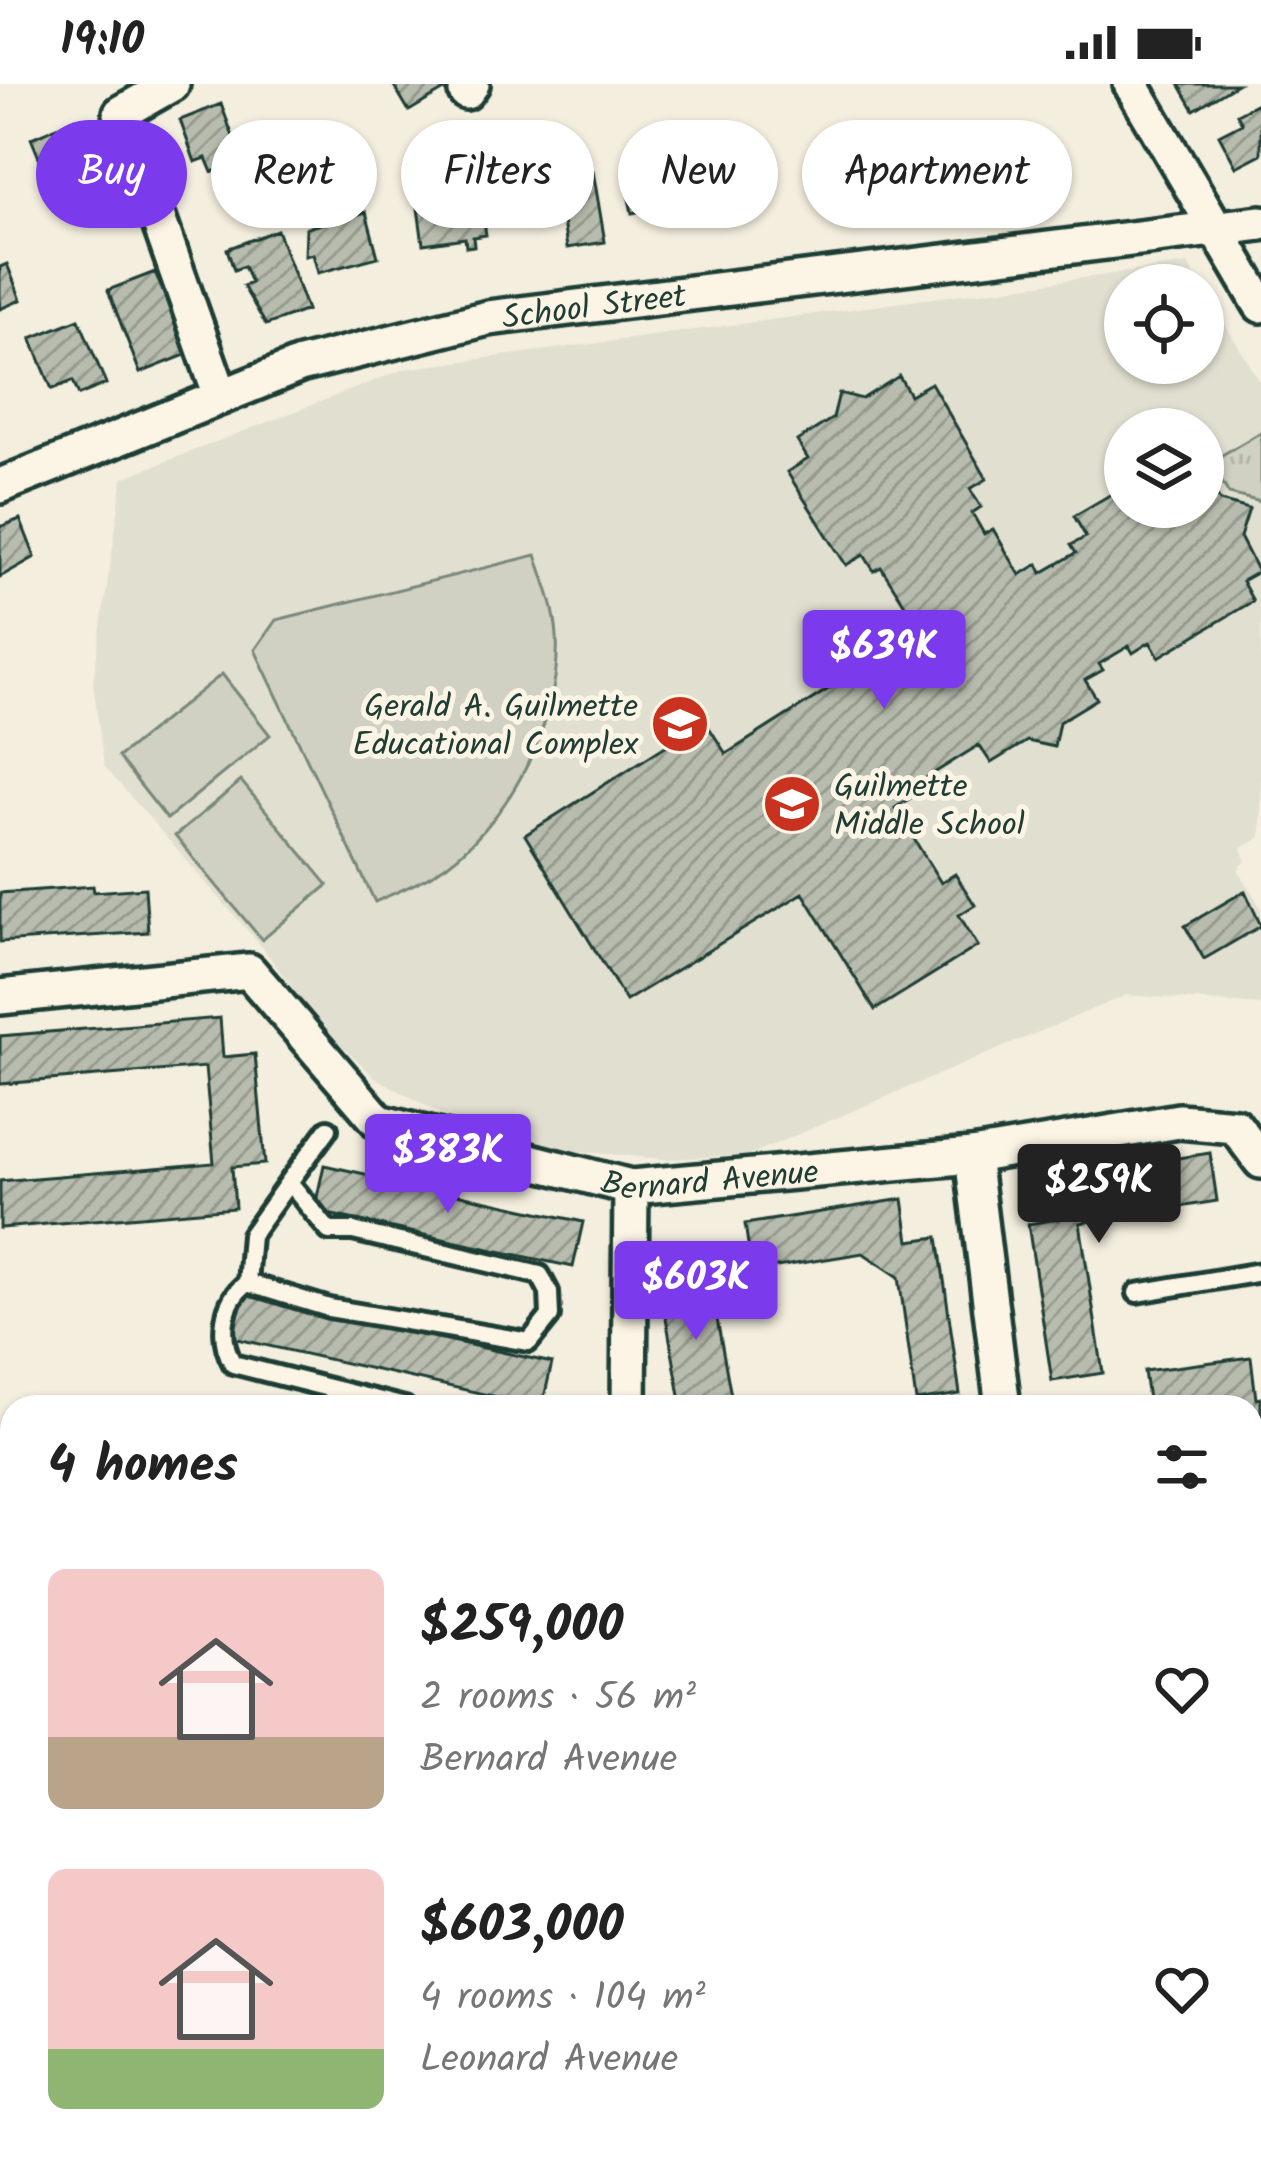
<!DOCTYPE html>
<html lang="en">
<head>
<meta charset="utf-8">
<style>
  body { margin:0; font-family:Kalam,sans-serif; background:#f6f6f6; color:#222; height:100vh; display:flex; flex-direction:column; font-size:45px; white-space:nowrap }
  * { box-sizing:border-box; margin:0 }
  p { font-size:39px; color:#767676 }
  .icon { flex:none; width:66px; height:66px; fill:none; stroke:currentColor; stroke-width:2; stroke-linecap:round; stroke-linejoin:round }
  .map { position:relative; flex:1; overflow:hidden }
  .drawer { position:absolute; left:0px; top:1311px; width:1263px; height:771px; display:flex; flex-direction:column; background:#fff; border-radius:36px 36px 0 0; box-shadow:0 3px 9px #0004 }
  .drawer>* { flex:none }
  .guide { position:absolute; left:36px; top:36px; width:1191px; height:108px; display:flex; gap:24px }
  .tools { position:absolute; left:1104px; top:180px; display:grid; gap:24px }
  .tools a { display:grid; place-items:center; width:120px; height:120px; border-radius:50%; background:#fff; box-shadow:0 3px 9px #0004; font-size:60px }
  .price { position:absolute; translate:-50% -102px; padding:0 27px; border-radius:12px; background:#7c3aed; color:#fff; font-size:39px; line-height:78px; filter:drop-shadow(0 3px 6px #0008) }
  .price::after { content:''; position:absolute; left:50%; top:72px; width:36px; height:27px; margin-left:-18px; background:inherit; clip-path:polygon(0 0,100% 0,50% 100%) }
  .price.active { background:#222; color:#fff }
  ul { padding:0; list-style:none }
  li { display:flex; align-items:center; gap:36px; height:300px; padding:0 48px }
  li span { display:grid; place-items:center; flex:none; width:336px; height:240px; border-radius:18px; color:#555 }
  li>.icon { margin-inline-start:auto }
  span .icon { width:144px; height:144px; fill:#fffc; stroke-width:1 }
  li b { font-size:51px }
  h2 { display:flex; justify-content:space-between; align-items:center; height:144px; padding:0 48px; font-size:51px }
  .tag { padding:0 42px; border-radius:54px; background:#fff; box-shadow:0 3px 9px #0004; font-size:42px; line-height:108px }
  .tag.active { background:#7c3aed; color:#fff }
  .status { display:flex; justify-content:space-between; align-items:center; height:84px; padding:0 60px; background:#fff; direction:ltr }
  .status svg { height:33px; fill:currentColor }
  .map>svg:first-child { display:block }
  .built { fill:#e1dfd0; fill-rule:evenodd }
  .park { fill:url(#park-tufts); stroke:#78877b; stroke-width:3 }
  .garden { fill:#d0d1c2; stroke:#78877b; stroke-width:3 }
  .building { fill:url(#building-hatch); stroke:#1f3d34; stroke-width:3 }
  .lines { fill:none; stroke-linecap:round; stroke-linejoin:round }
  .lane-casing { stroke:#1f3d34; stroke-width:26 }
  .street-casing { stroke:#1f3d34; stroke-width:42 }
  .secondary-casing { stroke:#1f3d34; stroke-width:54 }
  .lane { stroke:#fcf5e5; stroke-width:16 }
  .street { stroke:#fcf5e5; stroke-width:33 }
  .secondary { stroke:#fcf5e5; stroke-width:45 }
  .labels { text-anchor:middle; stroke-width:10; stroke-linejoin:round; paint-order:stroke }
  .street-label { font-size:33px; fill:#1f3d34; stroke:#fcf5e5 }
  .poi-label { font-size:33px; fill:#1f3d34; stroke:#fcf5e5; text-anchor:end }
</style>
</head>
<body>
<div class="status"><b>19:10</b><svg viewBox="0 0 49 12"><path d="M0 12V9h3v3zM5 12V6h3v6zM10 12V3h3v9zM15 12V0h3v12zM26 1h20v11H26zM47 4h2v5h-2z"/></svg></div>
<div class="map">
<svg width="1261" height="2080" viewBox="0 0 1261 2080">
  <defs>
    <pattern id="park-tufts" width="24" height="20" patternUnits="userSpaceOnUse" patternTransform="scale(3)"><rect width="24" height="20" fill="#d0d1c2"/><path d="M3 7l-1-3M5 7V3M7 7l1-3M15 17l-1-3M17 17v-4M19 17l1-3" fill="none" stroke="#b2b4a7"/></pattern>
    <pattern id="building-hatch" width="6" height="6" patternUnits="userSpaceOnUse" patternTransform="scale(3)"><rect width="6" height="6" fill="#b8bcae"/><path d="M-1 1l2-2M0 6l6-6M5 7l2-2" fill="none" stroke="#959a8e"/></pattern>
  </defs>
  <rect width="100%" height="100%" fill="#f3eede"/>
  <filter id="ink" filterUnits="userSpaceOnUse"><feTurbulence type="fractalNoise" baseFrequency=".00833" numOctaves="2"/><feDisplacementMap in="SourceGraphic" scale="24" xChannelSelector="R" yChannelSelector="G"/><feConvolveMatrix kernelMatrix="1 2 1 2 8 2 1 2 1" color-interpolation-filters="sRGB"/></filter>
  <g filter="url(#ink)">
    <path class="built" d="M1188,180L1200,201H1125V279H1203V205L1261,299V753L1242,764L1246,777L1238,785L1261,824V921L1126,911L749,1071L666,1075L519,1062L441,1030L375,993L319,940L263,864L104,682L93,598L123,394L405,285ZM1125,345H1203V423H1125Z"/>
    <path class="park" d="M1261,348V418L1229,410L1210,378Z"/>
    <path class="garden" d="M536,471C545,498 555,523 557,552C562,637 507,745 433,790C415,801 394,809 375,818L255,566L276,536Z
      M222,590L270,651L167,735L118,673Z
      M241,697L328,801L262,856L175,752Z"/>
    <path class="building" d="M393,0H443L446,5L409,27Z
      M1179,0H1237L1194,26Z
      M221,20L242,77L212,88L206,74L195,78L180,36Z
      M1256,20L1261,26V70L1236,83L1219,51L1242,39L1237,30Z
      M74,36L96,89L102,86L108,100L99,103L103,114L63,131L31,54Z
      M685,69L698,132L661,139L657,124L632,129L627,105L649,100L644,77Z
      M720,78L725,103L702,108L697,83Z
      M593,87L605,158L567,164L561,125L545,127L540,96Z
      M253,88L267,118L238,132L224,102Z
      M480,108L486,151L473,153L474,162L466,163L465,154L423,160L417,117Z
      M366,128L378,173L318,189L313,170L305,172L306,144Z
      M277,146L307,226L266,241L243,202L251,199L244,182L234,186L227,165Z
      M7,180L21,216L0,225V183Z
      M155,188L188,270L140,289L108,206Z
      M79,235L106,300L79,311L73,297L52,305L31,254Z
      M899,292L910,311L931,299L987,395L970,405L981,423L972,429L984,450L993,445L1020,491L1038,480L1042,489L1076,469L1071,461L1086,453L1074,432L1125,402V423H1203V388L1220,417L1249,425L1240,453L1258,488L1242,497L1253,517L1159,573L1150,558L1133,569L1129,562L1099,580L1103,586L1085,596L1097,615L1059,638L1054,663L1027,657L991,679L979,661L923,696L927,703L895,724L941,799L955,790L975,821L959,831L978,862L875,926L803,809L626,917L525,751L705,637L726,670L915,550L906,536L912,532L881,483L874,487L864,471L846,481L787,388L808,375L797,357L833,334L839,309L862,315Z
      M20,435L35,473L0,493V443Z
      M93,802L94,808L145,804L148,848L0,858V809Z
      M1245,807L1261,842L1204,875L1185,842Z
      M220,934L223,973L255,970L265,1080L232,1083L235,1124L0,1144V1097L214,1079L205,983L0,1000V952Z
      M1210,1069L1217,1117L1080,1139L1103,1289L1052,1297L1028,1140L1058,1135L1051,1094Z
      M324,1081L583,1138L573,1183L314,1127Z
      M903,1115L909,1157L938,1153L960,1310L916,1317L899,1193L863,1169L752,1187L745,1140Z
      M709,1191L733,1323H682L660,1200Z
      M243,1211L552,1279L542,1323L233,1254Z
      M1251,1273L1256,1315L1261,1314V1425L1256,1426L1251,1323H1149L1144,1287Z
      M12,1360V1410L0,1403V1381Z
      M1261,1481V1525L1251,1527V1482Z
      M12,1917V1984L0,1980V1946Z
      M332,2070H377L373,2080H329Z
      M466,2070H574L570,2080H462Z
      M956,2070H1016L1012,2080H952Z"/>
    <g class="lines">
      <g class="lane-casing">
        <path id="lane" d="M328,1045L289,1098L329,1147H353L540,1191L549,1208L550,1232L529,1258L329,1224L247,1199C222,1217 218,1254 233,1280L405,1323
          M247,1199L251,1151L289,1098
          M1137,1209L1261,1188
          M301,2080L304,2070
          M620,2080L624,2070"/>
      </g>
      <g class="street-casing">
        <g id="street">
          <path d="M172,0L121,29L221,313"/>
          <path d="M1131,0L1261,221"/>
          <path d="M466,8L472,0"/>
          <path id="s1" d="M0,402L300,281L488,234L1261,139"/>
          <path id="s2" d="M0,913L249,887L379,1038L631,1103L972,1072L1179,1037L1235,1042L1261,1077"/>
          <path d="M972,1072L1003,1323"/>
          <path d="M629,1323L631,1103"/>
          <path d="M0,1455L12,1461"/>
          <path d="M1251,1600L1261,1599"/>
          <path d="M0,1756L12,1761"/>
        </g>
      </g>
      <g class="secondary-casing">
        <path id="secondary" d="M0,2045L12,2050
          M65,2070L90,2080"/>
      </g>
      <use href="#lane" class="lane"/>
      <use href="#street" class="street"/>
      <use href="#secondary" class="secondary"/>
    </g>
  </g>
  <defs>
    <g id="school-disc" transform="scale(3)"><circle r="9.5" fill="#c8321e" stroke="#fcf5e5"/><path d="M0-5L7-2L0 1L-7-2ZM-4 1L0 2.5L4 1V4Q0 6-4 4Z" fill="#fff"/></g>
  </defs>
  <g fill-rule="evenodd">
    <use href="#school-disc" x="680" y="640"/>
    <use href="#school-disc" x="792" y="720"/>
  </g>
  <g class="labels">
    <g class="street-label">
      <text dy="12" stroke="none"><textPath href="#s1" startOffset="624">School Street</textPath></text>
      <text dy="12" stroke="none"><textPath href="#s2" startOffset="789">Bernard Avenue</textPath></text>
    </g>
    <g class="poi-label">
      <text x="638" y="633">Gerald A. Guilmette<tspan x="638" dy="38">Educational Complex</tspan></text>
      <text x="834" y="713" text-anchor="start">Guilmette<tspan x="834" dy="38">Middle School</tspan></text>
    </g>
  </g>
</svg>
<div class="tools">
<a><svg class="icon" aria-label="locate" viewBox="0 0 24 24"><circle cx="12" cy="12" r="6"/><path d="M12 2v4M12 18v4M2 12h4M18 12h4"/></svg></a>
<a><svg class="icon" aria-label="layers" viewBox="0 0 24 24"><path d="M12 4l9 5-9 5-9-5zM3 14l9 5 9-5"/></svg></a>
</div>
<b class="price" style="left:884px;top:628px">$639K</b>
<b class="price" style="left:448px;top:1132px">$383K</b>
<b class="price active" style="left:1099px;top:1162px">$259K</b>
<b class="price" style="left:696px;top:1259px">$603K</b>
<div class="guide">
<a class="tag active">Buy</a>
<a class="tag">Rent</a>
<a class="tag">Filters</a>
<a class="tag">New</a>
<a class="tag">Apartment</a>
</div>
<section class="drawer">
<h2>4 homes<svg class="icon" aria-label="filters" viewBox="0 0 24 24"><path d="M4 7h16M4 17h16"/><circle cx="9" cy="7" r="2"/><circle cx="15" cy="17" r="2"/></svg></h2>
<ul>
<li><span style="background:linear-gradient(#f6c9c9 70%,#b9a48a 0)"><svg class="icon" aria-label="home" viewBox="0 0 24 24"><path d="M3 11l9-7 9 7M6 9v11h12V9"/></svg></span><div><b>$259,000</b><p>2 rooms · 56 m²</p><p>Bernard Avenue</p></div><svg class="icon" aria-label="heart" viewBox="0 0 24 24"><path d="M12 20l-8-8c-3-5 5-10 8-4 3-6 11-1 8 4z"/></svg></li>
<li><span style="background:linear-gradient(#f6c9c9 75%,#8fb573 0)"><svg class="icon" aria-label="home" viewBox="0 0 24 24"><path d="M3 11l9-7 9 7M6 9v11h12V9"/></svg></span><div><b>$603,000</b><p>4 rooms · 104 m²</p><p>Leonard Avenue</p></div><svg class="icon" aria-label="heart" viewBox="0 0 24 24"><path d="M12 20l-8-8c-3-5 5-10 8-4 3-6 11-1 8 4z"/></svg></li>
</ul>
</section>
</div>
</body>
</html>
